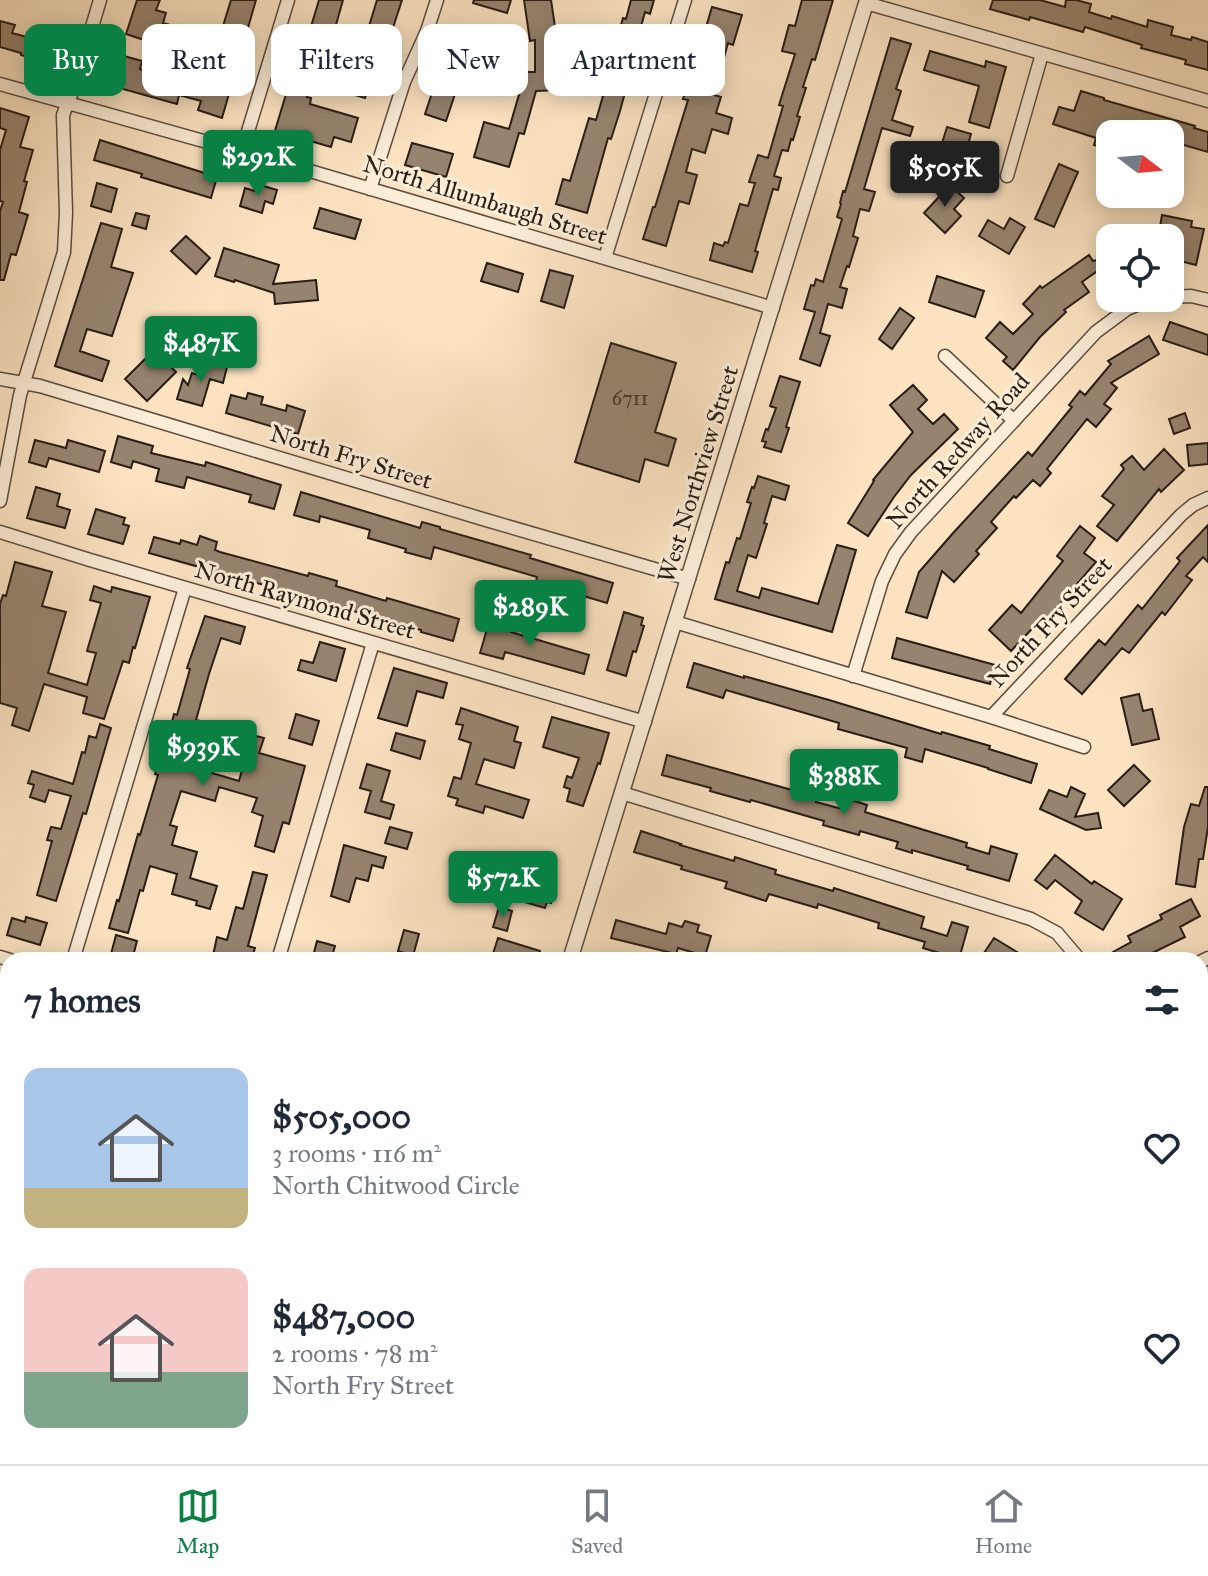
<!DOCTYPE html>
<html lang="en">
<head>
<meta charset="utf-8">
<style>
  body { margin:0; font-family:"IM FELL Great Primer",serif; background:#f2f2f3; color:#1f2937; height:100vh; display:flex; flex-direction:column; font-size:30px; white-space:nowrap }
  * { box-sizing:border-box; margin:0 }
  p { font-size:26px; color:#747a83 }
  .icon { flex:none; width:44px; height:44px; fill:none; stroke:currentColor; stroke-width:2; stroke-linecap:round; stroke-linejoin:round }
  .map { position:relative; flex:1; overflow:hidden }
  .sheet { position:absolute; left:0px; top:952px; width:1208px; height:512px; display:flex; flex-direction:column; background:#fff; border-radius:24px 24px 0 0; box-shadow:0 4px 20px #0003 }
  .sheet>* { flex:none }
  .hud { position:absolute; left:24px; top:24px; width:800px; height:72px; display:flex; gap:16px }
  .needle { width:52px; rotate:106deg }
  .fabs { position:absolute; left:1096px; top:120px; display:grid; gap:16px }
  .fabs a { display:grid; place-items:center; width:88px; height:88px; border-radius:16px; background:#fff; box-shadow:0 4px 20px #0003; font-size:40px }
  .price { position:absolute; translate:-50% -68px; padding:0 18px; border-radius:8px; background:#0b8043; color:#fff; font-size:26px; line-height:52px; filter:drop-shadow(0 2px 4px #0008) }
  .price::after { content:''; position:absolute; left:50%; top:48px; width:24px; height:18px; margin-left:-12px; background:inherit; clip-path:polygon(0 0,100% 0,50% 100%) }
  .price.active { background:#222; color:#fff }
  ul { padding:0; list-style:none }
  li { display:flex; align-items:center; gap:24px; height:200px; padding:0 24px }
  li span { display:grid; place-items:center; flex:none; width:224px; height:160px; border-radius:16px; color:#555 }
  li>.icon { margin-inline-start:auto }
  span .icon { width:96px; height:96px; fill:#fffc; stroke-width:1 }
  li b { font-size:34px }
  h2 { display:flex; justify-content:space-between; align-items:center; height:96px; padding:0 24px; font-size:34px }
  .chip { padding:0 28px; border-radius:16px; background:#fff; box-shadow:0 4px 20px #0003; font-size:28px; line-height:72px }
  .chip.active { background:#0b8043; color:#fff }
  .tab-bar { display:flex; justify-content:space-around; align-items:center; height:112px; border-top:2px solid #e0e1e3; background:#fff; font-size:22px; color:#747a83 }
  .tab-bar a { display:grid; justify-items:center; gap:4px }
  .tab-bar .active { color:#0b8043 }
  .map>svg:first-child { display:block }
  .building { fill:#97846f; stroke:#2a1d15; stroke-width:2 }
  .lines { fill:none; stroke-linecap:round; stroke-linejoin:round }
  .minor-casing { stroke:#5e4e40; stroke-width:15 }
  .tertiary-casing { stroke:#5e4e40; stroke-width:17 }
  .minor { stroke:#fcedd7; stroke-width:12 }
  .tertiary { stroke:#fcedd7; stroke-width:14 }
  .labels { text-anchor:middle; stroke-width:6; stroke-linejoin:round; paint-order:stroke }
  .number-label { font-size:20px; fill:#45372c }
  .street-label { font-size:24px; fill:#2a1d15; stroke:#fcedd7 }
</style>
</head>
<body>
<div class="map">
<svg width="1208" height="1464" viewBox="0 0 1208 1464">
  <rect width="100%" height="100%" fill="#fbe3c2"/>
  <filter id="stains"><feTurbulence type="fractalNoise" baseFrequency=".0025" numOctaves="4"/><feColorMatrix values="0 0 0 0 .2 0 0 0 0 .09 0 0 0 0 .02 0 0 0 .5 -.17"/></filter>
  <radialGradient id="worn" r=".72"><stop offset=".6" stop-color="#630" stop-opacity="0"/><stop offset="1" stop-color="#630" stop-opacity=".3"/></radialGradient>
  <path class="building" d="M137,0H160L156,10L166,13L163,23L195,32L190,50L145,37L144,40L126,34Z
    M231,0H256L222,118L198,110L201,101L179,95L177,104L98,82L106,51L142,61L140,69L204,88Z
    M319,0H343L332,39L325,37L307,97L311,98L310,104L358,118L351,142L334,137L331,147L300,138L299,141L274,134L287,91H289L303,43H306Z
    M377,0H402L387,46L382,45L365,98L345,92L351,72L346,71L354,47L362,49Z
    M474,0H511L507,13L473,3Z
    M524,0H551L557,40L558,90L536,91L524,134L519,133L509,167L474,157L484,122L509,129L520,91V72H535V40L530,41Z
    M631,0H654L650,14L645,12L638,37H640L620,111L611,139L608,138L587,213L556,204L563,179L570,181L589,118L596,120L603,96L601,95L623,18L626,19Z
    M802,0H833L815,60L812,59L803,87L806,88L797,116L800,117L793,140L791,139L788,151L782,150L774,176L781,178L778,190L773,189L755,251L758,252L752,272L710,260L714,243L723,246L725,242L728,243L740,204L748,206L755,183L749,182L758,155L768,158L783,106L779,105L795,54L782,51L789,25L795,26Z
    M993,0H1040L1065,7L1066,0H1076L1091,4L1089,12L1111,19L1112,16L1147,27L1148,20L1173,27L1171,35L1191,40L1192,37L1208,42V70L1185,64L1186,60L1141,48L1142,45L1085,27L1083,32L1030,17L1029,20L990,9Z
    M712,7L742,15L733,45L728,43L720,72L713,70L707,93L721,97L716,113L732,118L728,134L712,129L705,153L692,149L686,172L697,175L689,204L679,201L666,246L643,239L653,207H655L688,100L683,99L687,87H688Z
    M0,21L15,25L12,33L53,44L48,63L21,55V53L0,47Z
    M891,38L911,44L896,89L901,91L892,120L913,127L910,136L882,128L864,189L875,192L869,211L860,209L853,236L858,238L849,267L847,266L840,287L847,289L842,308L828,304L820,333L830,336L820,366L800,359L815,312L804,309L811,285L814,286L816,279L823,282L842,219L837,217L841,204L840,203L843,191L845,192Z
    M930,51L985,67L986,61L1006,67L989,128L969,122L979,86L924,70Z
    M440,69L461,76L446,121L425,114Z
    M1081,91L1104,98V100L1195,126L1194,128L1208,132V152L1170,141V134H1150L1124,126L1122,134H1110V149L1094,145L1096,138L1053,124L1059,107L1074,111Z
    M0,108L29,117L20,147L33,150L24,181L27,182L19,212L28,215L16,255L11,254L4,280H0V211L3,202L0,201V150L6,130L0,128Z
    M947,127L971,134L960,173L935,166Z
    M100,140L217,177L211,198L141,177L142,174L94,160Z
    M412,143L453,154L446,177L405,165Z
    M1059,164L1078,172L1054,227L1035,219Z
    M97,183L117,189L111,212L91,206Z
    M260,185L277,190L273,204L265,201L262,213L240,206L245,188L258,192Z
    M950,185L964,198L954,209L961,216L945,233L924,213Z
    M320,208L361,220L355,239L314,228Z
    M136,213L149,216L146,229L132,225Z
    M1162,215L1192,221L1191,227L1204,229L1196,265L1180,261L1183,246L1170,243V238H1158Z
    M1010,218L1025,227L1009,254L979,236L988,220L1004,229Z
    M101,223L122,229L111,267L133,273L112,336L87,329L80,351L109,361L102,381L55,366Z
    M186,236L210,258L196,274L171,251Z
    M224,248L279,265L273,284L316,280L318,300L275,304L274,293L235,280L234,282L215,276Z
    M1089,255L1093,261L1110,256V262L1082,282L1089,292L1064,310L1066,312L1040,337L1013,370L1003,361L1007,357L986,338L1000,322L1013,334L1033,314L1023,304L1040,286L1042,288Z
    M487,263L523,274L518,292L481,281Z
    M550,270L573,276L564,308L541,301Z
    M937,276L984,291L975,317L929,302Z
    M900,308L914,318L892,349L879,339Z
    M1170,322L1208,335V355L1163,340Z
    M1149,336L1159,354L1111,383L1117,388L1104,404L1111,409L1096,427L1087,419L1047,469L1051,473L1040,486L1033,480L1016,498L1014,496L991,522L997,528L976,551L979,554L954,582L942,571L927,618L906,612L919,572L954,532L1028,452L1032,456L1072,407L1069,405L1080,391L1085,395L1111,364L1108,361Z
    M611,343L676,363L655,432L676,439L668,466L645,459L639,482L575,462Z
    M154,350L176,372L147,401L125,379Z
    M205,361L227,367L223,383L210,379L202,406L177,399L183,379L188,385L192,373L201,376Z
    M780,376L800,382L786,427L789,428L781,452L764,447L766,442L762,441L766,429L768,430L776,408L770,406Z
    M913,385L927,400L918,409L933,424L944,414L958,429L911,475L894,497L868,536L848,523L874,481L873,480L913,432L890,405Z
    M248,393L263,397L261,404L286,411L287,405L305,411L298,434L226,413L231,395L246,399Z
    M1185,413L1190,428L1174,434L1169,419Z
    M118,436L153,446L151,453L205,466L206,462L281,485L274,509L249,502L251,495L187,477L184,488L156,481L159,469L133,461L131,468L111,462Z
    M35,440L66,448L68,440L105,451L99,472L49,458L46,467L29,462Z
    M1208,443V464L1189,466L1187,445Z
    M1164,449L1184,470L1161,492L1159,489L1117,541L1097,526L1114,505L1102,496L1124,469L1121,465L1132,456L1144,470Z
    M758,476L789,486L785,500L772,496L764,523L767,524L756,558L748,555L737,591L759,598L762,588L818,604L837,545L856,550L832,632L715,599L726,562L729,563L737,538L740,539L751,503L747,502L752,487L754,488Z
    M36,487L60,494L57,506L70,510L65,528L27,518Z
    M301,492L420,528L422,522L440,527V529L531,555L530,558L613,583L607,603L536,582L537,577L434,547L431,559L405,552L406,549L368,538L370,530L320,516L319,522L294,515Z
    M96,509L125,518L123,524L129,526L123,544L88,534Z
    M1208,525V562L1203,557L1186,576L1192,580L1165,615L1162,612L1129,653L1122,648L1082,694L1065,679L1099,640L1105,645L1138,605L1142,609L1180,561L1177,558Z
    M1080,526L1095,538L1084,553L1096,562L1047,619L1044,616L1011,651L989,630L1012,605L1021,613L1063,561L1057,556Z
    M200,536L217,542L215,550L220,552L308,576L309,573L337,581L336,586L386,601L387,598L459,619L453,641L421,632V630L339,607V606L149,553L154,537L180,544L181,540L197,545Z
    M15,562L52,572L42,606L66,612L48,673L87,685L96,653L87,651L101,603L90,600L94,586L111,592L112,587L150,597L135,648L133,647L129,663L123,661L104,719L83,713L87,697L44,684L29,731L12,725L17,708L0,703V604L3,595L6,596Z
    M624,612L643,618L641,625L644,626L636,652L633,651L626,676L607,670Z
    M205,616L245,627L240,644L221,638L209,674L196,720L204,722L197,746L208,749L202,770L239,781L248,748L244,746L247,734L264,738L259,753L305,766L289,824L283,822L274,852L255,846L263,816L252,812L257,798L219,787L215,801L181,791L170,825L177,827L172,845L197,852L190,878L217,886L210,909L196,905L197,901L172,894L177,874L150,866L143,891L140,890L128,933L109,928L117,900L119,901L138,834L140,835L158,775L155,774L160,759H162L174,714L177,715L190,669L187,668Z
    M490,619L513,626L511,632L589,655L584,674L505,652L503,659L480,653Z
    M897,638L995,665L990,684L892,658Z
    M320,642L345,649L336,681L298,670L301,660L313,663Z
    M694,663L744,678V676L829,700L941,734L942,732L990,746L989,749L1037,764L1031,783L988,769V768L925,749L922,762L905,757L907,748L838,729L839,723L726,690L723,698L687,687Z
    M394,668L447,683L443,698L417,691L407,726L378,718Z
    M1139,694L1143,711L1152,709L1159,739L1132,745L1121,698Z
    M461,708L518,727L514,741L521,743L514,768L484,759L476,784L529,800L523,818L485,806L483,813L456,805L458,799L448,796L454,777L461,779L471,743L459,739L463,725L456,724Z
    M296,714L319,721L312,745L289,738Z
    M552,717L609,733L600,764L598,763L583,806L567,801L570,789L564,787L567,776L572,778L579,758L543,747Z
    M100,724L111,728L86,814L83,813L56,901L37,895L52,841L47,840L51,827L61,829L71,796L49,790L45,802L30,797L34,785L28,783L32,771L73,784L82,752L85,753L89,736L96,738Z
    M396,733L425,741L420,759L391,750Z
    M667,755L817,797L816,802L846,810L849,799L867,805L865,812L967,843L966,847L989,854L991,846L1017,854L1009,881L967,869L968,866L912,850V853L896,848L898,842L860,831L859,835L823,825L824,821L751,800L750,802L710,791L711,788L662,775Z
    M367,764L390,771L381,801L394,805L390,819L365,812L371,791L360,788Z
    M1134,765L1150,781L1124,806L1108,790Z
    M1071,787L1085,794L1075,817L1098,813L1101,828L1086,830L1040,809L1049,790L1067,797Z
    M1205,787H1208V827L1203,859H1199L1195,887L1176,884L1184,827L1191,804L1199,806Z
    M390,827L412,833L407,849L385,843Z
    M641,831L681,844L680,845L734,861L735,857L776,870L775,874L833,891L834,888L924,917L921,928L947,936L952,922L968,927L959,959L923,948L925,942L878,928L879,923L818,904L817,908L769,894L766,901L725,888L727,882L681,869L682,866L634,852Z
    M344,845L386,857L383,868L372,865L368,881L356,878L349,902L331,896Z
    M1055,855L1092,884L1094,881L1122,899L1103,930L1075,913L1082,901L1055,880L1047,889L1035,880Z
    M253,872L267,875L248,946L255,948L251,960H212L217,937L227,940L236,907L243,909Z
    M541,880L556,884L551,903L547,902L545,908L518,900L522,885H532L533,881L540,883Z
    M1191,899L1200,916L1180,927L1185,937L1138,960H1118L1113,952L1131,942L1128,936L1162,919L1160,915Z
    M499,907L512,911L507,931L493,927Z
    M26,917L47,923L40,945L7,935L12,918L25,922Z
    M616,920L666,934L669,923L682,927L685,921L699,925L697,932L711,936L705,956L678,948L676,954L611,938Z
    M404,930L419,934L413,956L398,951Z
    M116,935L137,941L132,960L111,954Z
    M498,938L540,951L538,960H491Z
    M994,938L1030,960H988L982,956Z
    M317,941L335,946L331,960H312Z"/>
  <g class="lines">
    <g class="minor-casing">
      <path id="minor" d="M866,3L1208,101
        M427,31L485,49
        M0,84L300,168L773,308
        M242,151L288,0
        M1007,176L1042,54
        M370,189L404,82L427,31L437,0
        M605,258L685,0
        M1170,297L1191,296L1208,300
        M945,356L1014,421
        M0,379L40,386L486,520L689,579
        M0,501L20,395L64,252L66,213L63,115L74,87L100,0
        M0,532L90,560L645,722
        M675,622L991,717L1181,515L1193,505L1208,498
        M853,676L882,581L895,554L911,532L1096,332L1127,309L1154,298
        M991,717L1084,747
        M622,793L1031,919L1057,933L1080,960
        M0,957L10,960
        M73,960L185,588
        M278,960L373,643
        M1200,962L1208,958
        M1200,1175L1208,1171
        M0,1206L8,1179
        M0,1391L8,1393
        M1200,1398L1208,1397
        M227,1456L255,1464
        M68,1464L71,1456
        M716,1464L719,1456
        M1102,1464L1105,1456"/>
    </g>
    <g class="tertiary-casing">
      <path id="tertiary" d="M570,960L867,0
        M417,1464L420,1456"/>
    </g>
    <use href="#minor" class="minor"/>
    <use href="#tertiary" class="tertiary"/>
  </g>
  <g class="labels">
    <g class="number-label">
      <text x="630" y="405">6711</text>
    </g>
    <g class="street-label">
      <text transform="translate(485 200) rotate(17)" y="8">North Allumbaugh Street</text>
      <text transform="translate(958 451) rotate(-48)" y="8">North Redway Road</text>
      <text transform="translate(351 457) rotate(17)" y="8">North Fry Street</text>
      <text transform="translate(698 474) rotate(-73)" y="8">West Northview Street</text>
      <text transform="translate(305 600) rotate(16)" y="8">North Raymond Street</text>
      <text transform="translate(1050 622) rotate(-47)" y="8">North Fry Street</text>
    </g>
  </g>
  <rect width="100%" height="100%" filter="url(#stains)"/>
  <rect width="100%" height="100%" fill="url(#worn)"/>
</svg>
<div class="fabs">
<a><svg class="needle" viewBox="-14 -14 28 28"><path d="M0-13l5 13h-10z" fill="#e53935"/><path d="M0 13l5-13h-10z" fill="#747a83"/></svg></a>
<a><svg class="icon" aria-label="locate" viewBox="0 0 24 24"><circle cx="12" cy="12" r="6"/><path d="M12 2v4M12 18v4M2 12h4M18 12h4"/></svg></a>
</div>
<b class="price" style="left:258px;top:198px">$292K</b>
<b class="price active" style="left:945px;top:209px">$505K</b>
<b class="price" style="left:201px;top:384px">$487K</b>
<b class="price" style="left:530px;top:648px">$289K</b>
<b class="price" style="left:203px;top:788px">$939K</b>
<b class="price" style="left:844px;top:817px">$388K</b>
<b class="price" style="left:503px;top:919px">$572K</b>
<div class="hud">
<a class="chip active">Buy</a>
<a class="chip">Rent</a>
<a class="chip">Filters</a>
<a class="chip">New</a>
<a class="chip">Apartment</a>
</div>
<section class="sheet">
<h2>7 homes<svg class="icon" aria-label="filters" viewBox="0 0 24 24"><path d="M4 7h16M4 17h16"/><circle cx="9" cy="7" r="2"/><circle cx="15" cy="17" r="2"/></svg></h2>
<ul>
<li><span style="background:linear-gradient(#a9c7e8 75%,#c2b280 0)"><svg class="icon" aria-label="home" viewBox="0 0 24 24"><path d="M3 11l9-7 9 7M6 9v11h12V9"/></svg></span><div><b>$505,000</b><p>3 rooms · 116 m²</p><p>North Chitwood Circle</p></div><svg class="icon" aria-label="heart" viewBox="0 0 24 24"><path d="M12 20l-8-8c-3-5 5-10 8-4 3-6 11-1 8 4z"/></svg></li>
<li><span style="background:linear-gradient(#f6c9c9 65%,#7fa58c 0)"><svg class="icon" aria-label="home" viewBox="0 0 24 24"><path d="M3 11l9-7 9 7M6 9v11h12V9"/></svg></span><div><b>$487,000</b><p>2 rooms · 78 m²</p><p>North Fry Street</p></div><svg class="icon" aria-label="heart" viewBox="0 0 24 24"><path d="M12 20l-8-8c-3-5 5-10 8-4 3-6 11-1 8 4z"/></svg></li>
</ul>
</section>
</div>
<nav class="tab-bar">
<a class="active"><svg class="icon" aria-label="map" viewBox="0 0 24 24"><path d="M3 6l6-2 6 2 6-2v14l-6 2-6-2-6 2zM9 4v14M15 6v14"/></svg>Map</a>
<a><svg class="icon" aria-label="saved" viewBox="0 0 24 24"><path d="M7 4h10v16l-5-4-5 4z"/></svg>Saved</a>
<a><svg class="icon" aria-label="home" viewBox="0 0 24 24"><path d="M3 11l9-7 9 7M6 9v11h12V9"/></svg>Home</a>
</nav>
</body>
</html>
